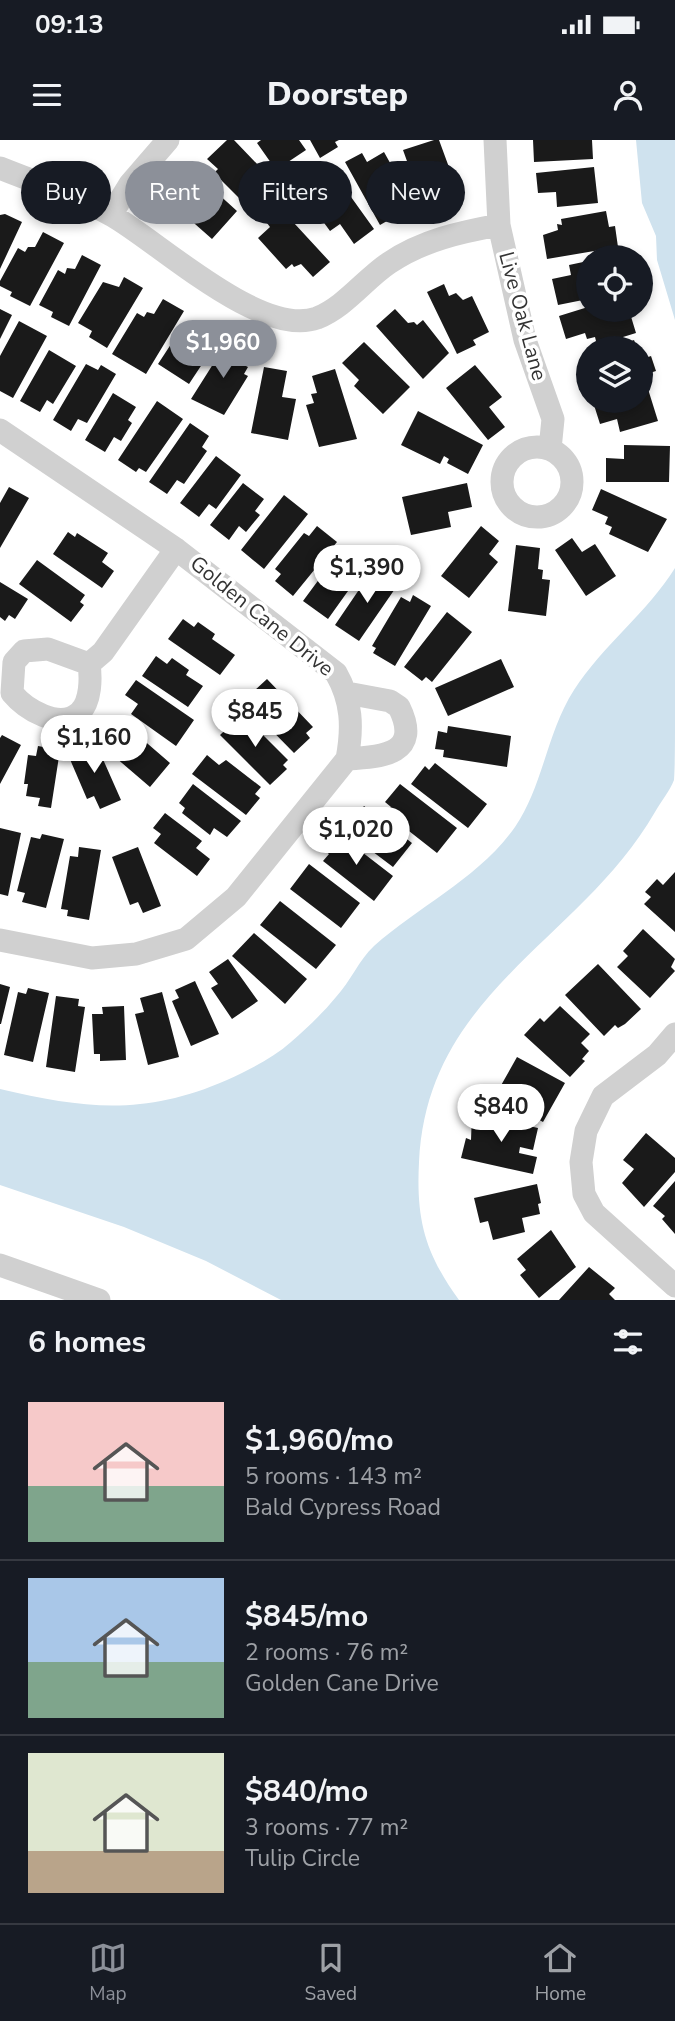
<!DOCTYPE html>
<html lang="en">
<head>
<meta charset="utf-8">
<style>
  body { margin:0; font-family:"Nunito Sans",sans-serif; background:#20242c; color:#f1f3f6; height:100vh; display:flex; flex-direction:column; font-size:26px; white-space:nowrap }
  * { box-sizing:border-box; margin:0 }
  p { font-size:23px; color:#9ea1a6 }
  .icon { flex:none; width:38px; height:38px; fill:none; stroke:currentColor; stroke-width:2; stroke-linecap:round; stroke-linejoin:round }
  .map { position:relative; height:1160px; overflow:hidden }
  .drawer { display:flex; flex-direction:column; background:#171b24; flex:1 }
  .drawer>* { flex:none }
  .guide { position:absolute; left:21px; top:21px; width:634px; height:63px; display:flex; gap:14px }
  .controls { position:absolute; left:576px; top:105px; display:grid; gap:14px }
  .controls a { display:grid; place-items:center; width:77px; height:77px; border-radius:50%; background:#171b24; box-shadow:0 4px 10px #0003; font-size:35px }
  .price { position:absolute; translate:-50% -60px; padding:0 16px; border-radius:24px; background:#fff; color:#222; font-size:23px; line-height:46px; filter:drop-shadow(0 2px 4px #0008) }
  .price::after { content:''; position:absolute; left:50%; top:42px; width:21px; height:16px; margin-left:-10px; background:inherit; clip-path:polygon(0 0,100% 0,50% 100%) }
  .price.current { background:#8c9099; color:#fff }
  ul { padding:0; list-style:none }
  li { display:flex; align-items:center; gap:21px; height:175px; padding:0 28px }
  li+li { border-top:2px solid #363941 }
  li span { display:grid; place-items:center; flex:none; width:196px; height:140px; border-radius:0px; color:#555 }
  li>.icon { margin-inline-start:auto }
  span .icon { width:84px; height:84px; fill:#fffc; stroke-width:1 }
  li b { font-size:30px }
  h2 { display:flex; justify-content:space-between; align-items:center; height:84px; padding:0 28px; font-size:30px }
  .tag { padding:0 24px; border-radius:32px; background:#171b24; box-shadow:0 4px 10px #0003; font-size:24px; line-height:63px }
  .tag.current { background:#8c9099; color:#fff }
  .status { display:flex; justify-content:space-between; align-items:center; height:49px; padding:0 35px; background:#171b24; direction:ltr }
  .status svg { height:19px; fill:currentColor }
  header { display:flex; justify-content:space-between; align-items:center; height:91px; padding:0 28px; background:#171b24; font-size:32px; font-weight:800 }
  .menu { display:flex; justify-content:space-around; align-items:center; height:98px; border-top:2px solid #363941; background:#171b24; font-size:19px; color:#9ea1a6 }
  .menu a { display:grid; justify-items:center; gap:4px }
  .menu .current { color:#8c9099 }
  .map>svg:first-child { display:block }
  .water { fill:#cfe2ee }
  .building { fill:#1a1a1a }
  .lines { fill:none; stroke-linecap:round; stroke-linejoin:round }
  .minor { stroke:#d0d0d0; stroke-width:23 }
  .labels { text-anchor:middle; stroke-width:7; stroke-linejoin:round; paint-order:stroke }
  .street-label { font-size:21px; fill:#333; stroke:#fff }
</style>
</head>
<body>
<div class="status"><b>09:13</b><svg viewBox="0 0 49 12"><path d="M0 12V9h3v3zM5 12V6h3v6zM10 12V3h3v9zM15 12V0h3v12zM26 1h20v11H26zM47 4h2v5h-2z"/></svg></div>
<header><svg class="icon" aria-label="menu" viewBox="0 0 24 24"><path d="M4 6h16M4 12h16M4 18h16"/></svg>Doorstep<svg class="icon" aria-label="person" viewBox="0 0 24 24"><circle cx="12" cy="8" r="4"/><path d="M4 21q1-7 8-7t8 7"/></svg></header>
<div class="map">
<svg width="675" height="1160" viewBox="0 0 675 1160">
  <rect width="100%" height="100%" fill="#fff"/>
  <path class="water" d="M636,0H675V180L657,120L656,96L642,63Z
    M675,428C675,481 675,534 675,587C675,602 675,626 674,640C670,651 661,661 655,672C580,802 427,851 419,1022C416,1080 425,1113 459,1160H281L206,1121L124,1087L0,1045V949C85,969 145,976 227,940C249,930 273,918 291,902C307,888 323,873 336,857C350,842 359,820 374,806C420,765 478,739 515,687C543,646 547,592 574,550C603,505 647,473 675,428Z"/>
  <path class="building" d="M227,0H234L282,50L267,64L260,56L248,67L214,33L218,29L207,19Z
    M261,0H299L306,10L276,30L257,3Z
    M310,0H339L335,2L338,7L320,18Z
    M434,0H439L450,30L436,34L444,56L422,63L403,10Z
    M533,0H592L593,19L534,22Z
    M384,12L408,55L402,58L408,69L380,85L345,22L362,13L367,22Z
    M594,27L598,63L557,67L556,52L538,53L536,33Z
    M195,33L237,71L212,99L178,69L188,57L180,50Z
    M341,43L374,89L354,104L340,84L330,91L311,65Z
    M282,70L330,122L313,137L301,124L294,127L292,124L286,129L258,98L270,87L267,83Z
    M606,71L609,87L615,86L618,107L547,119L543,95L558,90L557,84L562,85L561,79Z
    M5,74L22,82L0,129V75Z
    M43,92L64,103L30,166L10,156L12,152L0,146V141L18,108L25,112L28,107H35Z
    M82,115L101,125L69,186L51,177L53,172L39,165L58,130L65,134L67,128L75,129Z
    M588,121V159L558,165L552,139L571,135L569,125Z
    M124,137L143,148L107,208L89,197L92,191L78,183L103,142L119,147Z
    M444,144L449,156L456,153L463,160L472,156L489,192L473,200L476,205L457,214L427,152Z
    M163,159L184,171L146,234L112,214L137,173L144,177L147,172L154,174Z
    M588,167L629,170L636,193L597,205L595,197L587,199L585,193L566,199L559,176Z
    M0,169L12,175L0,199Z
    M395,169L408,183L414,182L417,185L423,180L449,213L423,239L376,186Z
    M19,181L47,196L13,258L0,251V216Z
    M200,184L220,197L189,244L158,224L177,195L188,202Z
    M634,200L637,208H613Z
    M227,202L248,214L242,224L248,227L244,234L248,236L224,275L191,259Z
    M364,202L410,247L383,274L354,246L359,240L342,223Z
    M49,210L76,226L53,264L47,260L40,272L20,261Z
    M651,216L656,231L640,236V220Z
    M86,224L98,230L101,225L116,234L87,283L78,279L71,291L53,280Z
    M588,224V248L580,227Z
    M475,225L502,257L489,267L505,287L488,300L446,248Z
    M264,227L287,231L282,257L296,259L288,300L251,293Z
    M335,229L357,299L319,307L306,265L314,263L311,254L317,253L312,236Z
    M648,249L658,281L620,292L617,279L600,284L594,265L608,261H640V251Z
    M113,253L136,267L128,280L132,283L121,301L114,297L105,312L85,300Z
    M157,261L183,279L146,332L139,328L136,332L118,320Z
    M418,271L483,305L468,334L447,323L449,319L444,316L440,324L401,305Z
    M190,283L209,296L202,307L207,311L184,344L177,340L167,354L149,342Z
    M624,305L670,306L669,342H606V318L624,319Z
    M216,316L241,335L216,369L209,364L199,377L180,363Z
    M243,343L264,359L255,371L260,375L246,392L239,386L229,400L210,385Z
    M467,343L472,367L448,372L451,387L411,395L402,357Z
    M9,347L29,358L0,408V363Z
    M601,349L667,379L648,412L609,394L612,387L605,384L608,377L592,370Z
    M284,355L308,374L264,429L241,410Z
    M317,386L337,402L293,456L275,441L281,434L275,429L304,393L309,396Z
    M481,386L499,401L489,414L498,422L469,458L441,436Z
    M68,392L75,397L77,393L108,413L102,422L114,431L102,448L53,414Z
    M572,398L582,412L595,404L616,436L586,456L555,410Z
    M516,405L540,408L538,429L543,430L542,439L550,440L546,476L508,471Z
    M334,419L358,437L328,479L303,461Z
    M37,420L85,455L80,462L84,465L71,482L19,444Z
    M382,432L399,443L359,501L335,485L369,435L376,440Z
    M0,442L28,459L15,479L9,475L5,481L0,477Z
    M413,455L431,466L395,526L373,513L376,508L372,506L401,457L410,462Z
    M447,472L472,492L432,542L426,537L422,541L404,527Z
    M183,479L194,487L198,482L215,494L212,499L235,515L220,535L168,499Z
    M156,516L167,524L172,518L189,530L186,535L203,546L188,567L142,536Z
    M501,519L514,547L448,576L435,548Z
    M267,539L313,587L306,593L310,598L294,613L243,561Z
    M136,540L194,580L176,606L131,574L138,564L125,555Z
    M242,574L288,620L283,625L287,629L270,645L220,595Z
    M119,579L170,623L150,647L108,611L116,602L106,593Z
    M448,586L511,596L507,627L443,617L444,610L435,609L438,591L447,593Z
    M2,595L21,605L0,644V598Z
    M94,599L121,660L100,669L94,656L87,659L69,617L76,614L73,608Z
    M38,606L60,610L51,668L38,666L40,658L26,656L28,644H24L28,615L36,616Z
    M207,615L219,625L226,620L261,647L255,654L260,658L246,675L192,634Z
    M435,623L487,664L468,688L411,644L425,626L429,630Z
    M193,644L241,681L227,697L214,688L210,695L182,673L185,668L179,663Z
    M400,644L457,688L437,713L386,673L391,667L385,662Z
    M364,666L412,703L393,727L352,696L358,690L350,684Z
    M165,673L202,701L196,708L210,719L197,736L154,703L161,694L153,688Z
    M0,688L21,693L8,756L0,754Z
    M336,692L393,736L374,761L323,721L329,714L323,709Z
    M42,694L64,699L46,768L22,762L25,753L17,751L31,697L40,699Z
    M79,707L101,710L89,780L67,776L68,770L61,769L70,716L78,717Z
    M138,707L161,766L143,773L138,762L130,765L112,717Z
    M309,724L360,763L341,788L290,749Z
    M675,732V792L644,764L651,757L645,752L657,739L663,745Z
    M280,761L336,805L316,829L260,785Z
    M643,789L675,819L671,827L675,831L650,858L617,827L628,816L623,811Z
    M254,793L307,839L285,864L232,816Z
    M228,819L258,861L232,879L211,848L218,844L209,832Z
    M598,824L641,869L625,884L618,888L615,885L604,896L565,855Z
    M195,841L219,894L191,906L172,861L179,858L175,850Z
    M0,844L10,847L1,884H0Z
    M28,848L49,853L33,922L4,915L18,852L26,854Z
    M162,852L179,917L148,925L135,874L144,872L140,858Z
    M56,856L79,859L78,866L85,867L75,932L46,927Z
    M124,866L126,920L100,921V914H94L92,874H103L102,867Z
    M560,866L590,894L581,903L589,911L582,919L585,921L570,937L524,895L540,878L544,882Z
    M517,917L565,943L543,982L495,956Z
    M472,973L538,988L533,1010L520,1007L519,1013L537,1017L533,1034L461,1018L466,998L471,1000Z
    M646,993L675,1018V1032L644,1067L622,1043L634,1029L623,1020Z
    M675,1041V1094L662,1079L665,1076L653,1066Z
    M537,1044L541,1063L538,1064L540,1074L522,1078L525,1092L493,1100L488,1081L480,1083L474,1058Z
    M551,1090L576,1127L539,1158L520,1135L526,1130L517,1119Z
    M589,1127L615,1148L609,1154L615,1160H559Z"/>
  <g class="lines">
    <path class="minor" d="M495,0L499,85L525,200L553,279L550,309
      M0,28C37,43 78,56 113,76C161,104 261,198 317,178C345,167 365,139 389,123C423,100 461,92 499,85
      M111,75L130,44L168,0
      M0,290L176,409L336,533C352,561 353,587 347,619L236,757L186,799L136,814L92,818L0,800
      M502 342a35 35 0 1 1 70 0a35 35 0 1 1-70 0Z
      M89,524C91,538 91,561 80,572C60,591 25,569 12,553L14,522L24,511L48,509L89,524L103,512L176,409
      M347,553L390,561L399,567C422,614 383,617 347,619
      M675,894L657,915L603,956L586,991L581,1022L584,1054L594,1073L675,1146
      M0,1125L99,1160"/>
  </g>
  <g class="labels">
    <g class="street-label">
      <text transform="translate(523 176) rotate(75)" y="7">Live Oak Lane</text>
      <text transform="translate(262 476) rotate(39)" y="7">Golden Cane Drive</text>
    </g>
  </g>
</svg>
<div class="controls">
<a><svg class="icon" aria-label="locate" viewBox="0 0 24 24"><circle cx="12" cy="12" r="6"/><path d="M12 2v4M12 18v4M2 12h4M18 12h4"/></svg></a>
<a><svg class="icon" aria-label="layers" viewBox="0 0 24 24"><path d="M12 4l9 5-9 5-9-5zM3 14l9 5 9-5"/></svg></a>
</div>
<b class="price current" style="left:223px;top:240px">$1,960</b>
<b class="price" style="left:367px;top:465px">$1,390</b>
<b class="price" style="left:255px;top:609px">$845</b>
<b class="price" style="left:94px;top:635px">$1,160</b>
<b class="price" style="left:356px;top:727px">$1,020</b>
<b class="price" style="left:501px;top:1004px">$840</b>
<div class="guide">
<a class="tag">Buy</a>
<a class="tag current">Rent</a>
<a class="tag">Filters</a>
<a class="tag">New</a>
</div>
</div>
<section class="drawer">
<h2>6 homes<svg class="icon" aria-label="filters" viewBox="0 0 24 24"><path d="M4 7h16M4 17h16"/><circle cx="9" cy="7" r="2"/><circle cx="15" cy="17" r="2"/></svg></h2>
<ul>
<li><span style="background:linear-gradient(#f6c9c9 60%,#7fa58c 0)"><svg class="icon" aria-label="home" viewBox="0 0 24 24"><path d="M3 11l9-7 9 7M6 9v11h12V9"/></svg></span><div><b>$1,960/mo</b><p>5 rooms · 143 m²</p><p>Bald Cypress Road</p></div></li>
<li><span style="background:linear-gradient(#a9c7e8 60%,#7fa58c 0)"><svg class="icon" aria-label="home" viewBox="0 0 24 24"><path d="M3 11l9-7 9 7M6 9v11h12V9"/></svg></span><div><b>$845/mo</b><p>2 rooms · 76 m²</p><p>Golden Cane Drive</p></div></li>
<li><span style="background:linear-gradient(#dfe7d0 70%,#b9a48a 0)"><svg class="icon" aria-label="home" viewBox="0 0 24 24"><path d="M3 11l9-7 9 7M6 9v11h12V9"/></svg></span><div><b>$840/mo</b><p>3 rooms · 77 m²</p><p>Tulip Circle</p></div></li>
</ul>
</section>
<nav class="menu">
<a class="current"><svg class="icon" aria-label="map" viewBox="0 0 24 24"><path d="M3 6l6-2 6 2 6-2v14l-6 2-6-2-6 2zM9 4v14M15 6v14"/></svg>Map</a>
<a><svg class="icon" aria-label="saved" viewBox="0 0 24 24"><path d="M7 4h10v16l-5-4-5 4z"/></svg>Saved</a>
<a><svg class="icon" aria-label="home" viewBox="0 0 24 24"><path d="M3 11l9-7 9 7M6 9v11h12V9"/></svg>Home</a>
</nav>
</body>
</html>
